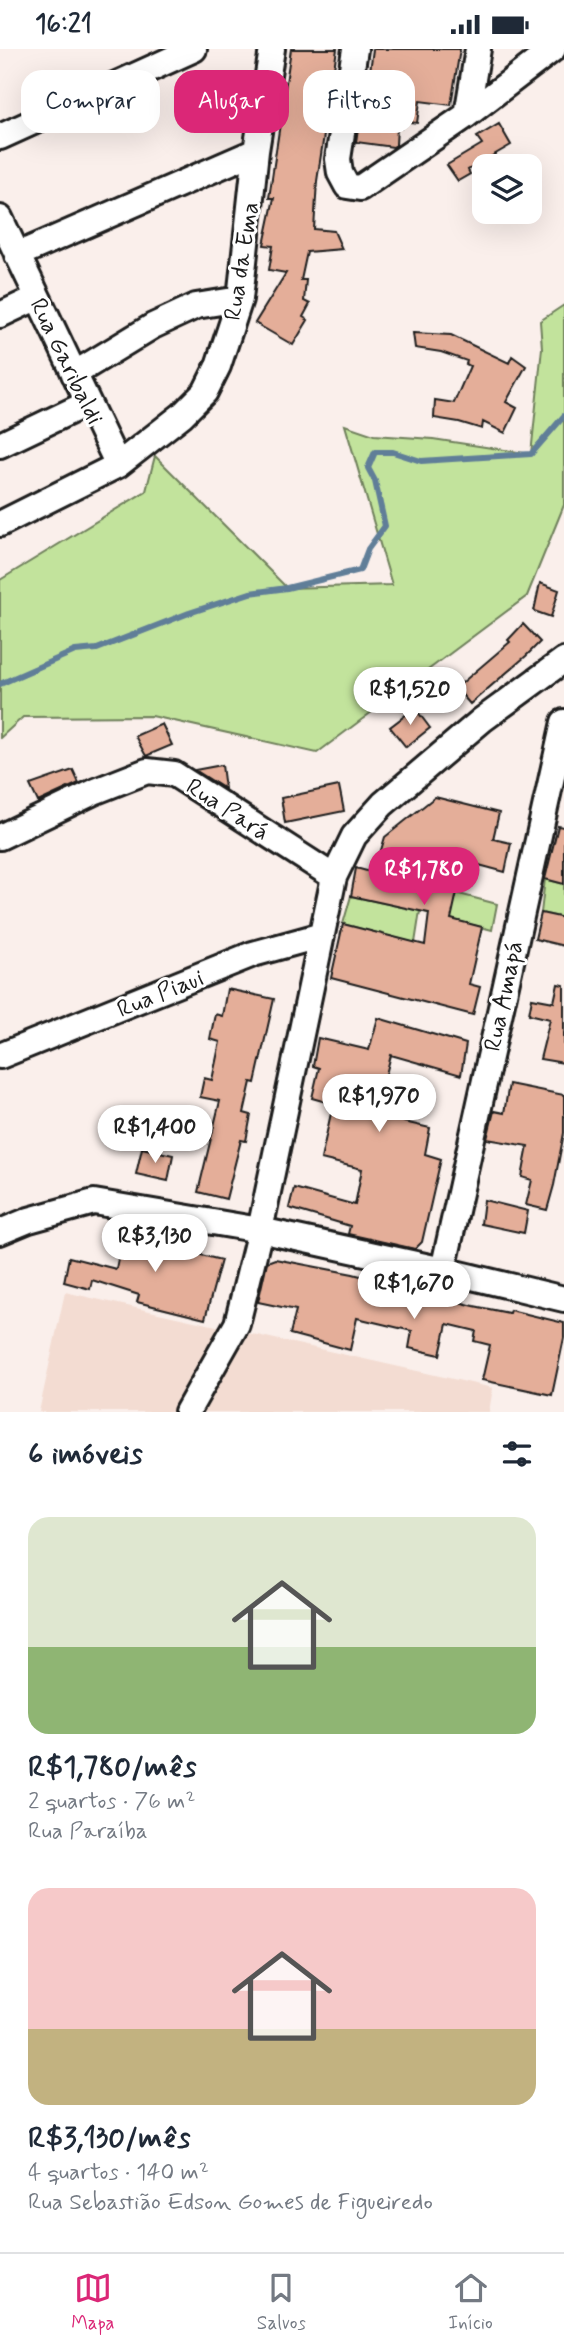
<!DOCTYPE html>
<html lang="pt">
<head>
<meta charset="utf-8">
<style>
  body { margin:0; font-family:Mynerve,sans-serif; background:#f2f2f3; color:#1f2937; height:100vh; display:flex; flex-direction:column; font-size:26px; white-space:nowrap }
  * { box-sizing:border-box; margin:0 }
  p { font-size:23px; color:#747a83 }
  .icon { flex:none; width:38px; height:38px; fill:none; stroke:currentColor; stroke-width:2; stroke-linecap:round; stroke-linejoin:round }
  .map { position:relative; height:1363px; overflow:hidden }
  .panel { display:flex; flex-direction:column; background:#fff; flex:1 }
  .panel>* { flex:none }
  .top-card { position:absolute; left:21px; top:21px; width:523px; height:63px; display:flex; gap:14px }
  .fabs { position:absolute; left:472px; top:105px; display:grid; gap:14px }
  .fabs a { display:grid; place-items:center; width:70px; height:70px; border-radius:14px; background:#fff; box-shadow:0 7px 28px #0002; font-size:35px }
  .price { position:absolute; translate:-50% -60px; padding:0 16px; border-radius:24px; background:#fff; color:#222; font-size:23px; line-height:46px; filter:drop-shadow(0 2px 4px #0008) }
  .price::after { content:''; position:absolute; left:50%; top:42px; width:21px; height:16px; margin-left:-10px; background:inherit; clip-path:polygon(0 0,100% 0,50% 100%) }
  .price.on { background:#db2777; color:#fff }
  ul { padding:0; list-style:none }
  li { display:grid; align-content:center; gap:14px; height:371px; padding:0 28px }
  li span { display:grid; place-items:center; height:217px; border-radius:21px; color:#555 }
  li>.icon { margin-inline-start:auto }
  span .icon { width:126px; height:126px; fill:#fffc; stroke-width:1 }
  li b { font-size:30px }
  h2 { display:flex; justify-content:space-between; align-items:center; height:84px; padding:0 28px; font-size:30px }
  .chip { padding:0 24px; border-radius:21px; background:#fff; box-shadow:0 7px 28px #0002; font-size:24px; line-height:63px }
  .chip.on { background:#db2777; color:#fff }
  .status { display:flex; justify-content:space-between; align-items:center; height:49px; padding:0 35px; background:#fff; direction:ltr }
  .status svg { height:19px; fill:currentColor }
  .dock { display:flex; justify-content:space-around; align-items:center; height:98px; border-top:2px solid #e0e1e3; background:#fff; font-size:19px; color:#747a83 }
  .dock a { display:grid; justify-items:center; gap:4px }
  .dock .on { color:#db2777 }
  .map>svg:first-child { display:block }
  .built { fill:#f3dcd2 }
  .green { fill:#c2e39c; stroke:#6f805c; stroke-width:2 }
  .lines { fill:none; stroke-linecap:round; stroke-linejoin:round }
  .stream { stroke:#607e98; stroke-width:6 }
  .building { fill:#e4ae99; stroke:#1c1c1c; stroke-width:2 }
  .minor-casing { stroke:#1c1c1c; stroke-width:30 }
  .minor { stroke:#fff; stroke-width:24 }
  .labels { text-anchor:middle; stroke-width:6; stroke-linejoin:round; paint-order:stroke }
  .street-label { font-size:24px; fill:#1c1c1c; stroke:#fff }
</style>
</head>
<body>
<div class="status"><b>16:21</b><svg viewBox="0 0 49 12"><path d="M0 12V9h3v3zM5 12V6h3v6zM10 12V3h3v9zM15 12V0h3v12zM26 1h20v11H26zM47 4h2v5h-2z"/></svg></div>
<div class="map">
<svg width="564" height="1363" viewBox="0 0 564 1363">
  <rect width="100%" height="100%" fill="#faefeb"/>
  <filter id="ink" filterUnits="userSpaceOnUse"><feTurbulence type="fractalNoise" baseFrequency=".0143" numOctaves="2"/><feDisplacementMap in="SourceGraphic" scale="14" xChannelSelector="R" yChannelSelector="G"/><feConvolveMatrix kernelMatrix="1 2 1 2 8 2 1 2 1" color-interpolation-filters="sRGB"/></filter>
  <g filter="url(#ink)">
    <path class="built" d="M65,1243L493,1339L489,1363H39Z"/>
    <path class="green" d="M564,256V456L527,547L317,704L152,667L23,668L0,689V531L146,442L155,407L287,539L392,536L345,376L374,386L433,390L531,405L542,299L540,272Z
      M545,830L564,835V869L541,864Z
      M425,836L497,855L492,881L420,862L415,894L343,875L351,847L420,862Z"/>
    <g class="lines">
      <path class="stream" d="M0,635L75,602L97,600L189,564L250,544L287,539L360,521L368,500L385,477L375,432L368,419L375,403H393L421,412L531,405L564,367"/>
    </g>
    <path class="building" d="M291,0H337L317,132L314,180L334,182L342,200L307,203L301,231H306L304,252L310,255L303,268L308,271L293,296L255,274L286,224L269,221L273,197L264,196L274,149H269Z
      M373,0H460L451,56L420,52L417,74L402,72L401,79L397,78L396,96L393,98L356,93L362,51L366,52Z
      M499,75L511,96L468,121L470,125L458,132L447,116L482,95L477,88Z
      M413,284L451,286L509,314L512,307L526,317L506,353L517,359L505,384L483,373L482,380L459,373L434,369L435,351L454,354L470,317L466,315L467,312L441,303L415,299Z
      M540,534L559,541L551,568L534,562Z
      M523,575L540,593L526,607L470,655L456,639L510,593L508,591Z
      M415,659L430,679L406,698L390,678Z
      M162,675L172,696L146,707L135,687Z
      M222,716L225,740L195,721Z
      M73,721L79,734L38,753L30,736Z
      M339,737L344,762L285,774L281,749Z
      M435,748L499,764L493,790L511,794L505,823L464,812L451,870L482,878L469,935L480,938L473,966L331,929L343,875L425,896L429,864L351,847L356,819L374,824L385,788Z
      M558,777L564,778V835L545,830Z
      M541,864L564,869V897L535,890Z
      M558,935L564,936V1014L540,1010L550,970L529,965L532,949L554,953Z
      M227,940L274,950L255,1034L251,1033L244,1064L251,1066L246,1092L241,1091L226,1150L198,1143L220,1052L200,1048L204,1029L212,1031L220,993L210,990L215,965L222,967Z
      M378,969L466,995L461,1026L391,1006L383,1037L410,1043L404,1073L430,1079L425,1105L441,1110L422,1193L415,1200L348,1185L350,1177L289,1159L294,1139L355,1156L362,1120L321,1110L333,1055L312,1049L319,1019L313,1017L318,989L369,1001Z
      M509,1035L564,1046V1084L554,1136L547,1161L526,1156L532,1131L522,1128L528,1097L487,1090L494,1062L504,1064Z
      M142,1099L173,1106L168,1132L136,1125Z
      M484,1151L528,1162L524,1184L481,1175Z
      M124,1181L178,1198L179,1189L195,1194L193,1204L221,1211L205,1270L137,1253L139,1246L92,1231L90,1240L64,1233L69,1208L116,1220Z
      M275,1210L353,1225L474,1257L509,1264L510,1261L564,1274V1289L552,1346L482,1331L490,1296L474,1292L476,1282L447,1275L440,1306L409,1299L412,1282L357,1269L350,1301L290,1285L296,1261L258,1253L267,1213Z"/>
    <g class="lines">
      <g class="minor-casing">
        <path id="minor" d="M355,0L338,110L340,124L347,137L360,139L467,66L553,0
          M467,66L478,0
          M0,88L194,0
          M0,169L118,416
          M17,206L256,102
          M0,266L36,249
          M74,325L153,277L196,257L240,250
          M0,396L88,354
          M0,475L118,416L182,366L205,343L218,317L240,250L256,102L272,0
          M0,788L96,742L147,722L174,725L334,828
          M0,1007L253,905L322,886
          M0,1183L29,1171L94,1153L260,1181L443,1221L564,1250
          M443,1221L564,673
          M187,1363L237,1275L260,1181L334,828L354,787L383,755L482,671L564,611"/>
      </g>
      <use href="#minor" class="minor"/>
    </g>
  </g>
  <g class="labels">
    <g class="street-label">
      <text transform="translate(241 212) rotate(-81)" y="8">Rua da Ema</text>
      <text transform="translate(67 312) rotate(64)" y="8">Rua Garibaldi</text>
      <text transform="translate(228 760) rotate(33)" y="8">Rua Pará</text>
      <text transform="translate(160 944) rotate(-22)" y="8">Rua Piaui</text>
      <text transform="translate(503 947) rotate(-78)" y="8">Rua Amapá</text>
    </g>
  </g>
</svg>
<div class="fabs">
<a><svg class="icon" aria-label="layers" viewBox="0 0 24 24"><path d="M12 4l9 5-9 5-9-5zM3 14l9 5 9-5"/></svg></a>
</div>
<b class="price" style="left:410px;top:678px">R$1,520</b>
<b class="price on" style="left:424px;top:858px">R$1,780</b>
<b class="price" style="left:379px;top:1085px">R$1,970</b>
<b class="price" style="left:155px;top:1116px">R$1,400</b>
<b class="price" style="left:155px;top:1225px">R$3,130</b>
<b class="price" style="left:414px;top:1272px">R$1,670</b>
<div class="top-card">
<a class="chip">Comprar</a>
<a class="chip on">Alugar</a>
<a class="chip">Filtros</a>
</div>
</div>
<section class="panel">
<h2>6 imóveis<svg class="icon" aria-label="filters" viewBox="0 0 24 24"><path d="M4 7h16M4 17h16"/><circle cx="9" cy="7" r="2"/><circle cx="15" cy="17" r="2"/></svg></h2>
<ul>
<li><span style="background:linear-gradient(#dfe7d0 60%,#8fb573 0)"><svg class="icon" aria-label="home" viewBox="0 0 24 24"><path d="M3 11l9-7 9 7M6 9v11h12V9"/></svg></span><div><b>R$1,780/mês</b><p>2 quartos · 76 m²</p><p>Rua Paraíba</p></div></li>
<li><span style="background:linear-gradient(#f6c9c9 65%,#c2b280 0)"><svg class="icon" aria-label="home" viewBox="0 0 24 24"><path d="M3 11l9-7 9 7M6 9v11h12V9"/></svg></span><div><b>R$3,130/mês</b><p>4 quartos · 140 m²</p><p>Rua Sebastião Edson Gomes de Figueiredo</p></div></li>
</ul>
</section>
<nav class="dock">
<a class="on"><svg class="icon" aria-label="map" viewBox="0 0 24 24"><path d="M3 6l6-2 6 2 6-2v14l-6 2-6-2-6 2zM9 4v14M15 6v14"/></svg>Mapa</a>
<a><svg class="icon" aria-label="saved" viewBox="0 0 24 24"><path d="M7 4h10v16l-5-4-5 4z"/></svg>Salvos</a>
<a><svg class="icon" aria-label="home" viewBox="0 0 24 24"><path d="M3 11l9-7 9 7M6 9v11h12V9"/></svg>Início</a>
</nav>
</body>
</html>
